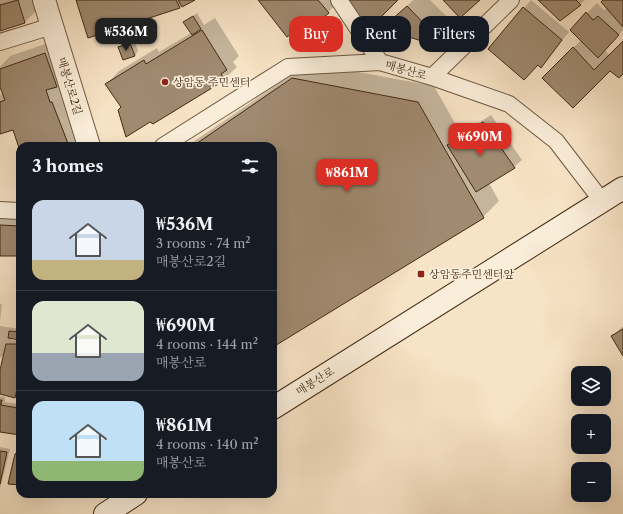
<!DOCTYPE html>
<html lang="en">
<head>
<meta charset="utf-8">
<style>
  body { margin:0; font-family:"Libre Caslon Text","Noto Serif KR",serif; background:#20242c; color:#f1f3f6; height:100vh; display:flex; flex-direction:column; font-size:15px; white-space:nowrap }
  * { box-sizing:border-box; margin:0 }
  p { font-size:13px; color:#9ea1a6 }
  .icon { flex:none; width:22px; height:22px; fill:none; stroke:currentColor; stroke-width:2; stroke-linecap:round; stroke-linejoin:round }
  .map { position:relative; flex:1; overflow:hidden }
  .sheet { position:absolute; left:16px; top:142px; width:261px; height:356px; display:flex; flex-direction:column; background:#171b24; border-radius:12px; box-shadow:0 4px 16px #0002 }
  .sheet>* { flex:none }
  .banner { position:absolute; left:289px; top:16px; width:274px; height:36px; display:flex; gap:8px }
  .fabs { position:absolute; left:571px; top:366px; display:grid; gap:8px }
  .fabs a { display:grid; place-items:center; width:40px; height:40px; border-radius:8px; background:#171b24; box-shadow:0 4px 16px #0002; font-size:20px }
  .price { position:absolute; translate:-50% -34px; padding:0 9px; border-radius:8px; background:#d93025; color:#fff; font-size:13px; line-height:26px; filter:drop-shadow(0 1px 2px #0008) }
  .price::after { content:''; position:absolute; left:50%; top:24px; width:12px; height:9px; margin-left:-6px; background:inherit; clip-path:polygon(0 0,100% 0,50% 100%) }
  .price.on { background:#222; color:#fff }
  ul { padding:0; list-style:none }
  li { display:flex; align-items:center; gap:12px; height:100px; padding:0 16px }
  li+li { border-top:1px solid #363941 }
  li span { display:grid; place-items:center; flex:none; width:112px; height:80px; border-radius:12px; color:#555 }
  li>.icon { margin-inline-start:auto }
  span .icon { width:48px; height:48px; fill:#fffc; stroke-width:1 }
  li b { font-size:17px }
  h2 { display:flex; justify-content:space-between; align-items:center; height:48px; padding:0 16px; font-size:17px }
  .tag { padding:0 14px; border-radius:12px; background:#171b24; box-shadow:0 4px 16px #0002; font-size:14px; line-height:36px }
  .tag.on { background:#d93025; color:#fff }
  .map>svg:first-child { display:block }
  .shadow { fill:#0003 }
  .building { fill:#a08a70; stroke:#422914 }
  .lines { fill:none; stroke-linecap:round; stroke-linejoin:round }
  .service-casing { stroke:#6f5840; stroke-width:18 }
  .minor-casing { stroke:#6f5840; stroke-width:24 }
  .secondary-casing { stroke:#422914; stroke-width:24 }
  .service { stroke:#faedd9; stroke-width:16 }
  .minor { stroke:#faedd9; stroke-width:22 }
  .secondary { stroke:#faedd9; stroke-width:22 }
  .poi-dot { fill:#8f2418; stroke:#faedd9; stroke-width:1.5 }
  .labels { text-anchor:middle; stroke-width:3.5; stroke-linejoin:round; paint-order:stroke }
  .street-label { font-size:11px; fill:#422914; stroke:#faedd9 }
  .poi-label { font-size:11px; fill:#422914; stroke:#faedd9; text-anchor:start }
</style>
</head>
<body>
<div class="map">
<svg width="623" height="514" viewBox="0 0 623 514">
  <rect width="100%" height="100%" fill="#f7e3c5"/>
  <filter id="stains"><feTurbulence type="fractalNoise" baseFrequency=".005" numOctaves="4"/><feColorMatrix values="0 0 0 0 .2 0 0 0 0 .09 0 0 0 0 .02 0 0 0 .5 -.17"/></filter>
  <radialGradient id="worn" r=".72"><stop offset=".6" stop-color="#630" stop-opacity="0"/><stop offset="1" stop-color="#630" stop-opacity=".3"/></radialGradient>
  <path class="shadow" d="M0,0H37L40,7L25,22L0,30Z
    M77,0H192L180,7L88,37Z
    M259,0H337L339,2L328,12L307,21Z
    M413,0H430L450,20L428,42L383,29Z
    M531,0L569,32L541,66L538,64L490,49Z
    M540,0H585L560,20Z
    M604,0H623V30L605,50L610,56L623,42V72L610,70L544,78L581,40L587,13L597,3L604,10L607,8Z
    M197,13L204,25L215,18L239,56L233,62L237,67L224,79L122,107L107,84L119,71L157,48L159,52L191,33L185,22Z
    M60,39L90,146H20V147L14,128L0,133V95L3,92L0,84V67L10,56Z
    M134,39L138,51L135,55L119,47L123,44Z
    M309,63L434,86L461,134L491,115L522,160L514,167L489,183L499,201L483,217L273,346V146H187Z
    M0,214L20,215V255H0Z
    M20,266V339L12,338L11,340L20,341V388L15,397L0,393V375L5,354L0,358V326L20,329Z
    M0,304H2L0,322Z
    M623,326V354L612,337Z
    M0,396L5,397V402L20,404V434L0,431Z
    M0,447L10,449L0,489Z"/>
  <path class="building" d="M18,0L25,23L0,31V5Z
    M76,0H176L180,8L88,38Z
    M178,0H195L182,7Z
    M258,0H318L329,13L311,27L307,22L287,37Z
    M348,0H398L369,29L345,3Z
    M443,0H480L460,18Z
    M538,0H576L581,5L560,21Z
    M603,0H623V27L601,2Z
    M407,6L435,35L429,43L381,29Z
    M523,7L562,40L541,68L538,65L524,80L488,49Z
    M586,12L593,20L598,16L619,35L598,58L570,30Z
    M193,16L201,29L192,35L183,22Z
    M202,30L227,70L221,74L225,80L153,124L150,122L126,137L118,110L121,107L105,84L144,60L146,64Z
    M623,41V74L619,78L610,71L573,108L542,78L573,47L594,70Z
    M130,43L135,56L123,60L118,47Z
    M45,53L57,87L46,90L50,102H52L69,146H20V151L13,130L0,134V102L5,100L0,87V69Z
    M292,78L418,102L484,218L273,347V146H193Z
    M483,122L515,168L476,192L447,145Z
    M0,225L20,226V256H0Z
    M18,267H20V330H19Z
    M623,329V356L611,336Z
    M9,331L20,332V340L8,338Z
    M6,344H20V389H17L15,398L0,394V370Z
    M0,400H2L1,405L18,408L16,414L20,415V435L0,432Z
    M20,450V485L8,484L15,454Z
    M0,451L7,452L0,484Z"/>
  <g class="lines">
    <g class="service-casing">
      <path id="service" d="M339,0L380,62
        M0,42L52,26
        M432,77L511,0
        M163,146L288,67L380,62L432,77L509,104L556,141L602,201
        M0,210L20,211"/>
    </g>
    <g class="minor-casing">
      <path id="minor" d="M44,0L89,146"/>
    </g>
    <g class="secondary-casing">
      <path id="secondary" d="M273,408L623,188
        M105,514L136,494"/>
    </g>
    <use href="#service" class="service"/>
    <use href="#minor" class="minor"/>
    <use href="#secondary" class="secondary"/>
  </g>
  <g class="poi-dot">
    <circle cx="165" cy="82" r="4"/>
    <rect x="417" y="270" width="8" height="8" rx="2"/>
  </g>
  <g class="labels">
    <g class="street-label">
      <text transform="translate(406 70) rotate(16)" y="4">매봉산로</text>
      <text transform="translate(70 86) rotate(73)" y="4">매봉산로2길</text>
      <text transform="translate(315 381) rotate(-32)" y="4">매봉산로</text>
    </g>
    <g class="poi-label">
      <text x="173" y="86">상암동 주민센터</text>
      <text x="429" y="278">상암동주민센터앞</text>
    </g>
  </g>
  <rect width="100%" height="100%" filter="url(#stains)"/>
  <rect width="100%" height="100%" fill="url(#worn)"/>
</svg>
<div class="fabs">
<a><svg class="icon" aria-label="layers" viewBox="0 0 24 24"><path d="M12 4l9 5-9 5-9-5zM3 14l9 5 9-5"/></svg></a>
<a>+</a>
<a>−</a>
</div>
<b class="price on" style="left:126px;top:52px">₩536M</b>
<b class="price" style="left:480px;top:157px">₩690M</b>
<b class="price" style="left:347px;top:193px">₩861M</b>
<div class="banner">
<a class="tag on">Buy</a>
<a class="tag">Rent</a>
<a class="tag">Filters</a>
</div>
<section class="sheet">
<h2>3 homes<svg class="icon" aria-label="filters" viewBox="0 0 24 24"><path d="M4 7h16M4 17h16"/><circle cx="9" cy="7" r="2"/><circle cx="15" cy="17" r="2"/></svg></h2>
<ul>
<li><span style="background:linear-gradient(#c9d6e8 75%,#c2b280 0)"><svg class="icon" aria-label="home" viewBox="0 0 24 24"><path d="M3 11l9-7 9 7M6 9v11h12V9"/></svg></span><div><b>₩536M</b><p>3 rooms · 74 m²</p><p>매봉산로2길</p></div></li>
<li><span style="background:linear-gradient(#dfe7d0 65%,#9aa5b1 0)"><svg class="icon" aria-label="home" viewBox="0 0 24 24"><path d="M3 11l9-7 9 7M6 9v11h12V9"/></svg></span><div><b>₩690M</b><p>4 rooms · 144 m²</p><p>매봉산로</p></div></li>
<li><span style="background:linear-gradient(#bfe0f5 75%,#8fb573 0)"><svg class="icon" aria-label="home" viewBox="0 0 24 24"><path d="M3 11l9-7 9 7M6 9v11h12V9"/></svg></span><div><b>₩861M</b><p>4 rooms · 140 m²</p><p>매봉산로</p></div></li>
</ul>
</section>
</div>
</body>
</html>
